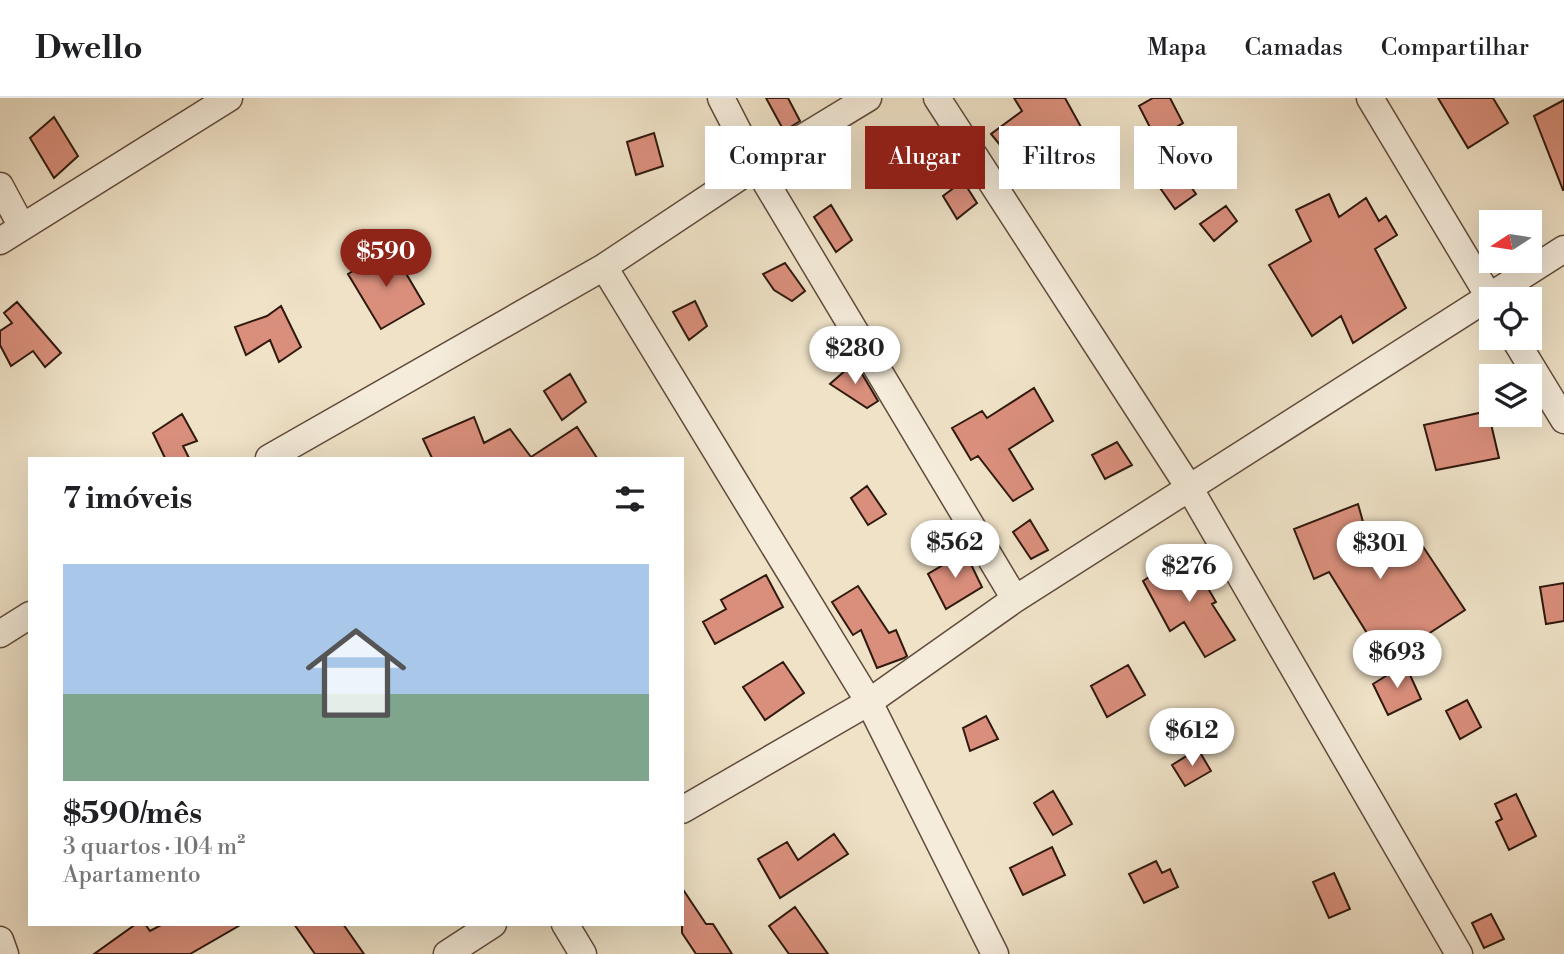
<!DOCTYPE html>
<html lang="pt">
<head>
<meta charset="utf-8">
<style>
  body { margin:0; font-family:"Libre Bodoni",serif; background:#f6f6f6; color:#202124; height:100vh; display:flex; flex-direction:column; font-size:26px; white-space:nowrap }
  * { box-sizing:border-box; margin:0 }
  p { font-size:23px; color:#757577 }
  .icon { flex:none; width:38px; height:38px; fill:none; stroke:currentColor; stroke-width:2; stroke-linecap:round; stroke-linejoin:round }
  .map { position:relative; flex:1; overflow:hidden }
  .side { position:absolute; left:28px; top:359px; width:656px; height:469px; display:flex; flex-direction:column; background:#fff; border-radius:0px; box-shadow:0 7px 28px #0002 }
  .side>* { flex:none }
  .banner { position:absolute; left:705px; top:28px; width:665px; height:63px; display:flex; gap:14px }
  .needle { width:46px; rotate:258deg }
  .fabs { position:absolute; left:1479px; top:112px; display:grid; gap:14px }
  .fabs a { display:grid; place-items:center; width:63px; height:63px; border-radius:0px; background:#fff; box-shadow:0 7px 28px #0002; font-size:35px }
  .price { position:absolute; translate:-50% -60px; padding:0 16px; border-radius:24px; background:#fff; color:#222; font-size:23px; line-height:46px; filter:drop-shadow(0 2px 4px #0008) }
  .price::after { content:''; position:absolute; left:50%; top:42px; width:21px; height:16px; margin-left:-10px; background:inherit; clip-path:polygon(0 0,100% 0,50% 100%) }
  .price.current { background:#8f2418; color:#fff }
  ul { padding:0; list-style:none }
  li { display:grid; align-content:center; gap:14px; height:371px; padding:0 35px }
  li span { display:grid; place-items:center; height:217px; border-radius:0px; color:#555 }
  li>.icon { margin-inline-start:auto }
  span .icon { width:126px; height:126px; fill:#fffc; stroke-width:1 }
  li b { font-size:30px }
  h2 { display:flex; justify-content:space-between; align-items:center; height:84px; padding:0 35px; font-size:30px }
  .tag { padding:0 24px; border-radius:0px; background:#fff; box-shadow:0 7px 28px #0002; font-size:24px; line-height:63px }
  .tag.current { background:#8f2418; color:#fff }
  header { display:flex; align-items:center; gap:42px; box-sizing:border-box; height:98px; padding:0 35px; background:#fff; border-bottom:2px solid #e0e0e0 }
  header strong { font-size:33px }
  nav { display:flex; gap:38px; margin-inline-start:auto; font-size:24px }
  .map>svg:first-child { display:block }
  .building { fill:#da8f7c; stroke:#30190e; stroke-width:2 }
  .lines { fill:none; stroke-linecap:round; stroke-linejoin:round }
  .street-casing { stroke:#604b3c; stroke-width:29 }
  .street { stroke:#f5ecdb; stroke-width:26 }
</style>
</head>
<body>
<header>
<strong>Dwello</strong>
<nav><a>Mapa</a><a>Camadas</a><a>Compartilhar</a></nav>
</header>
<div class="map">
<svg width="1564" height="856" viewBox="0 0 1564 856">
  <rect width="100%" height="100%" fill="#efe2c7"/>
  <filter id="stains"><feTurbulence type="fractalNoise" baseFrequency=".00286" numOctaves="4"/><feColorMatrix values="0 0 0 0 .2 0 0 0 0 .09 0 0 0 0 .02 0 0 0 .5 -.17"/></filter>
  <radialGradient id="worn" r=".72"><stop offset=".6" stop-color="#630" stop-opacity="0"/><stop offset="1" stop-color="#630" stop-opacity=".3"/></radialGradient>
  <path class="building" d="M766,0H788L800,23L784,33Z
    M1014,0H1065L1081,29L1054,54L1031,30L1005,53L991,36L1022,13Z
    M1153,0H1170L1183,25L1156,41L1139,8Z
    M1438,0H1493L1508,25L1468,50Z
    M1564,2V92H1563L1534,18Z
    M54,19L78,58L54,80L30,40Z
    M654,35L663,68L636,77L627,44Z
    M1179,72L1196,96L1175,111L1158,87Z
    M963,83L977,105L957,121L943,98Z
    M1329,96L1339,119L1366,100L1379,123L1386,118L1397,137L1375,151L1406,210L1353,245L1341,218L1312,238L1269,167L1311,143L1296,112Z
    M831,107L852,142L836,154L814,119Z
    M1226,108L1237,123L1214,143L1200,126Z
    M391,150L424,206L381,231L348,176Z
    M785,165L805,193L792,203L774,192L763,176Z
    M695,203L707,228L689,242L673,214Z
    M17,204L61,255L45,269L33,253L11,268L0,247V233L12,225L4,215Z
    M281,208L301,249L279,264L270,242L246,257L235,229L267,218Z
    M855,264L878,303L867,310L830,286Z
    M570,276L586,304L562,322L544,293Z
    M1034,290L1053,323L1009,351L1033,391L1013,403L978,358L971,362L952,330L982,313L987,320Z
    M1488,313L1499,360L1436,372L1424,327Z
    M182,316L197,343L183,348L189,360H165L153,335Z
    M474,319L484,345L510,331L531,359L577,329L597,360H432L423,341Z
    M1117,344L1132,367L1105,381L1092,357Z
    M867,388L886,416L868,427L851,400Z
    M1358,406L1374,463L1416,438L1465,512L1385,564L1329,474L1314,481L1294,431Z
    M1030,422L1048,452L1031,461L1013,434Z
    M965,454L982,489L946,511L928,476Z
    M1187,454L1216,504L1212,506L1235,542L1205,559L1184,524L1170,533L1143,483Z
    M766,477L783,509L715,546L703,524L726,511L721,502Z
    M1564,485V523L1546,526L1540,489Z
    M858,488L889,535L896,532L907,558L904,560L877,570L861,532L853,537L832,504Z
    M783,564L804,595L765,622L743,589Z
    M1405,566L1421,601L1388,617L1373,586Z
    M1128,567L1145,597L1107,619L1091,588Z
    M1467,602L1481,629L1460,641L1446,613Z
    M986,618L998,641L970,653L963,630Z
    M1198,651L1211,673L1185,688L1172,667Z
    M1053,693L1072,726L1053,737L1034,705Z
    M1516,696L1536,738L1509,752L1496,724L1502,721L1495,706Z
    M834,736L848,756L780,800L758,761L787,744L798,762Z
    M1052,749L1065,777L1023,797L1010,770Z
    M1156,763L1162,775L1170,771L1178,789L1144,805L1129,776Z
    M1334,775L1350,811L1329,820L1313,784Z
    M682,790L706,826H713L732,856H696L682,835Z
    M795,809L828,856H789L769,828Z
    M1491,816L1504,841L1484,850L1472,825Z
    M136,826H145L150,833L163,826H242L190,856H94Z
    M294,826H343L364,856H315Z"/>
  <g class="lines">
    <g class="street-casing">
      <path id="street" d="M721,0L756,68L1015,501
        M937,0L1190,391L1459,856
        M1370,0L1491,202
        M0,88L22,129
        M0,143L229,0
        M604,169L869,604L995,856
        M1514,240L1564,322
        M269,360L604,169L756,68L868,0
        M0,536L30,517
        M682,712L869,604L1015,501L1564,151
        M565,826L583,856
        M0,842L5,856
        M447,856L493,826"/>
    </g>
    <use href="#street" class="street"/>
  </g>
  <rect width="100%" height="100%" filter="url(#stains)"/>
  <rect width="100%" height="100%" fill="url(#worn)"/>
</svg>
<div class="fabs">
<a><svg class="needle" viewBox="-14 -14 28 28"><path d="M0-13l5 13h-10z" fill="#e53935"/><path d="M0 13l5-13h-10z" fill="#757577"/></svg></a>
<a><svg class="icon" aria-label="locate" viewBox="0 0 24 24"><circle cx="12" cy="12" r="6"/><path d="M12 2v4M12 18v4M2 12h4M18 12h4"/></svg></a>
<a><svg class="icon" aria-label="layers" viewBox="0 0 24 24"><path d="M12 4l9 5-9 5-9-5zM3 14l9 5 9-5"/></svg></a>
</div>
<b class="price current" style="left:386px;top:191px">$590</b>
<b class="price" style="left:855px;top:288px">$280</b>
<b class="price" style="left:955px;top:482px">$562</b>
<b class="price" style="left:1380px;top:483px">$301</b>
<b class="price" style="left:1189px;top:506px">$276</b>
<b class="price" style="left:1397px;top:592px">$693</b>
<b class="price" style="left:1192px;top:670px">$612</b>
<div class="banner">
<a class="tag">Comprar</a>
<a class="tag current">Alugar</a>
<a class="tag">Filtros</a>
<a class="tag">Novo</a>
</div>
<section class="side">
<h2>7 imóveis<svg class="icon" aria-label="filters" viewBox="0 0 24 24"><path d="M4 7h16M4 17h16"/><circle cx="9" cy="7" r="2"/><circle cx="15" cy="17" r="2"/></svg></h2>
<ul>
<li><span style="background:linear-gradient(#a9c7e8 60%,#7fa58c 0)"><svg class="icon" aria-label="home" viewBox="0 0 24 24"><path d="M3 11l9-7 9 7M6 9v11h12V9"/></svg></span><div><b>$590/mês</b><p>3 quartos · 104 m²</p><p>Apartamento</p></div></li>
</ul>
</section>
</div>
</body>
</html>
